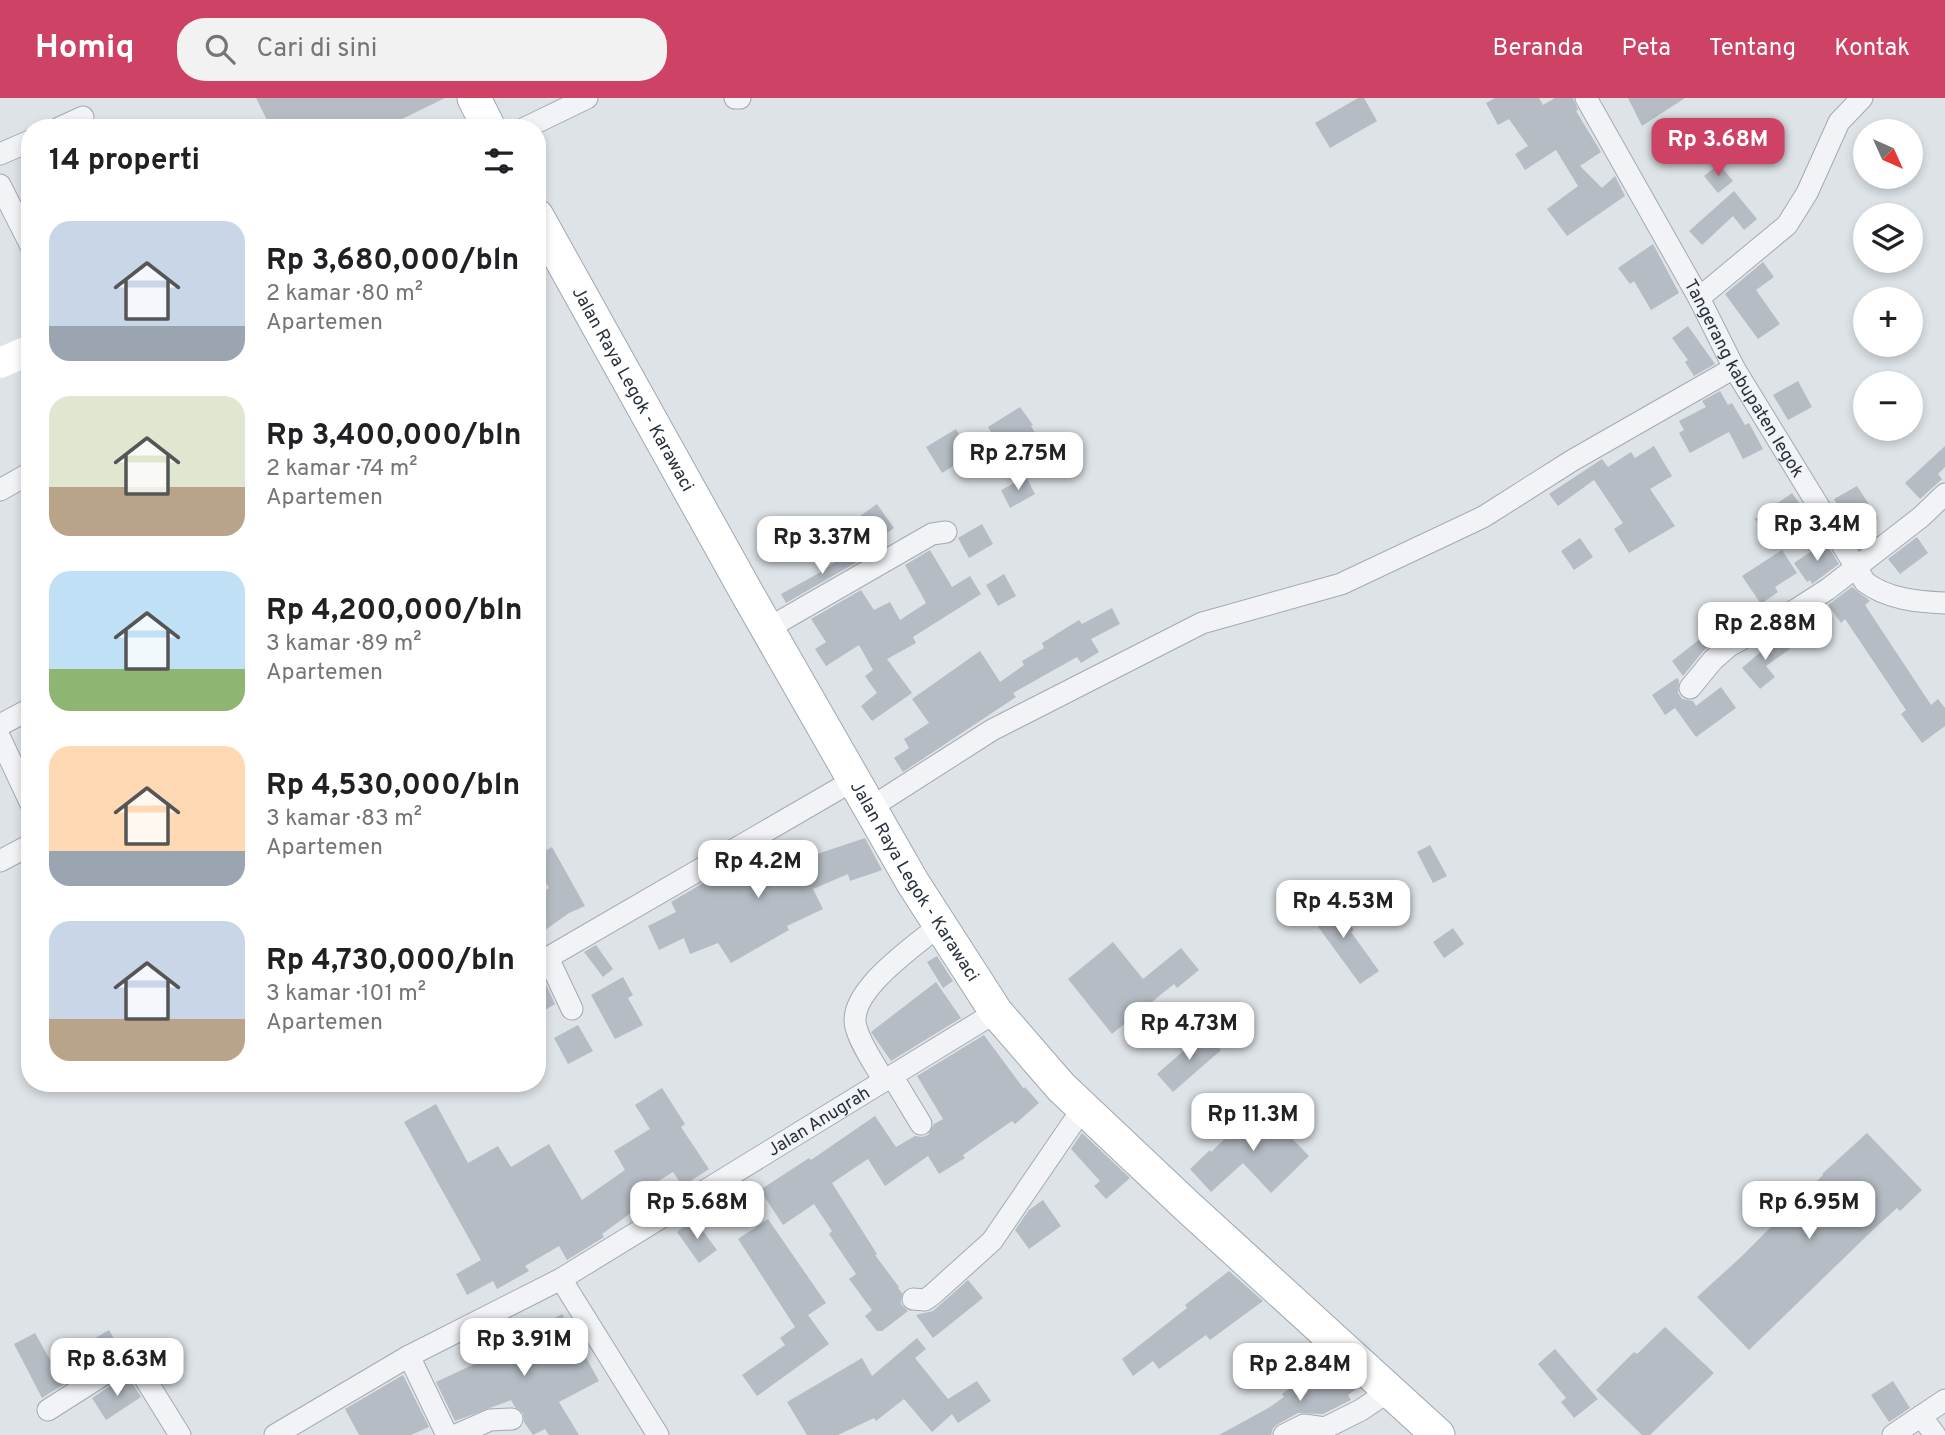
<!DOCTYPE html>
<html lang="id">
<head>
<meta charset="utf-8">
<style>
  body { margin:0; font-family:Overpass,sans-serif; background:#f2f2f2; color:#202124; height:100vh; display:flex; flex-direction:column; font-size:26px; white-space:nowrap }
  * { box-sizing:border-box; margin:0 }
  p { font-size:23px; color:#757577 }
  .icon { flex:none; width:38px; height:38px; fill:none; stroke:currentColor; stroke-width:2; stroke-linecap:round; stroke-linejoin:round }
  .map { position:relative; flex:1; overflow:hidden }
  .side { position:absolute; left:21px; top:21px; width:525px; height:973px; display:flex; flex-direction:column; background:#fff; border-radius:28px; box-shadow:0 4px 10px #0003 }
  .side>* { flex:none }
  .needle { width:46px; rotate:135deg }
  .fabs { position:absolute; left:1853px; top:21px; display:grid; gap:14px }
  .fabs a { display:grid; place-items:center; width:70px; height:70px; border-radius:50%; background:#fff; box-shadow:0 4px 10px #0003; font-size:35px }
  .price { position:absolute; translate:-50% -60px; padding:0 16px; border-radius:14px; background:#fff; color:#222; font-size:23px; line-height:46px; filter:drop-shadow(0 2px 4px #0008) }
  .price::after { content:''; position:absolute; left:50%; top:42px; width:21px; height:16px; margin-left:-10px; background:inherit; clip-path:polygon(0 0,100% 0,50% 100%) }
  .price.on { background:#cd4265; color:#fff }
  ul { padding:0; list-style:none }
  li { display:flex; align-items:center; gap:21px; height:175px; padding:0 28px }
  li span { display:grid; place-items:center; flex:none; width:196px; height:140px; border-radius:21px; color:#555 }
  li>.icon { margin-inline-start:auto }
  span .icon { width:84px; height:84px; fill:#fffc; stroke-width:1 }
  li b { font-size:30px }
  h2 { display:flex; justify-content:space-between; align-items:center; height:84px; padding:0 28px; font-size:30px }
  header { display:flex; align-items:center; gap:42px; box-sizing:border-box; height:98px; padding:0 35px; background:#cd4265; color:#fff }
  header strong { font-size:33px }
  nav { display:flex; gap:38px; margin-inline-start:auto; font-size:24px }
  .search { width:490px; height:63px; background:#f2f2f2; display:flex; align-items:center; gap:18px; box-sizing:border-box; padding:0 24px; border-radius:28px; color:#757577; font-size:26px }
  .map>svg:first-child { display:block }
  .building { fill:#b5bcc4 }
  .lines { fill:none; stroke-linecap:round; stroke-linejoin:round }
  .street-casing { stroke:#a3aab1; stroke-width:23 }
  .primary-casing { stroke:#9da8b3; stroke-width:35 }
  .street { stroke:#f1f3f6; stroke-width:21 }
  .secondary { stroke:#fff; stroke-width:30 }
  .primary { stroke:#fff; stroke-width:33 }
  .labels { text-anchor:middle; stroke-width:5; stroke-linejoin:round; paint-order:stroke }
  .street-label { font-size:18px; fill:#27323e; stroke:#edf1f5 }
</style>
</head>
<body>
<header>
<strong>Homiq</strong>
<div class="search"><svg class="icon" aria-label="search" viewBox="0 0 24 24"><circle cx="10" cy="10" r="6"/><path d="M15 15l6 6"/></svg>Cari di sini</div>
<nav><a>Beranda</a><a>Peta</a><a>Tentang</a><a>Kontak</a></nav>
</header>
<div class="map">
<svg width="1945" height="1337" viewBox="0 0 1945 1337">
  <rect width="100%" height="100%" fill="#dee3e7"/>
  <path class="building" d="M256,0H445L400,22L404,30H271Z
    M1358,0H1364L1377,23L1330,50L1315,25Z
    M1495,0H1539L1543,7L1555,0H1573L1578,12L1576,13L1601,54L1580,68L1602,90L1615,78L1625,98L1567,138L1547,111L1578,88L1556,52L1525,72L1515,56L1528,48L1509,21L1498,27L1486,5Z
    M1628,0H1685L1642,28Z
    M1719,66L1733,83L1718,95L1704,78Z
    M1734,93L1757,121L1744,132L1733,118L1702,147L1689,133Z
    M1653,146L1679,195L1651,212L1634,183L1630,186L1618,170Z
    M1763,164L1774,179L1756,192L1780,226L1758,241L1725,196Z
    M1688,228L1715,266L1694,278L1685,264L1688,262L1672,240Z
    M1798,283L1812,309L1788,322L1773,297Z
    M1720,293L1728,307L1732,305L1745,327L1749,325L1763,351L1743,361L1729,334L1690,355L1679,335L1684,332L1679,323L1706,309L1702,303Z
    M1020,309L1033,327L1031,328L1049,359L1034,368L1016,338L999,348L988,329Z
    M956,331L971,357L942,375L926,349Z
    M1654,348L1672,378L1650,391L1675,428L1629,455L1614,431L1623,425L1594,382L1558,408L1549,396L1602,361L1608,369L1631,354L1635,360Z
    M1945,348V369L1938,376L1942,381L1920,401L1905,385Z
    M1026,379L1035,396L1010,410L1001,392Z
    M1857,388L1878,420L1863,433L1847,413L1842,415L1834,401Z
    M1792,395L1805,413L1767,439L1755,421Z
    M877,406L894,430L870,447L853,423Z
    M982,426L993,446L969,460L958,440Z
    M1917,439L1928,455L1900,476L1888,461Z
    M1580,440L1593,459L1574,472L1561,453Z
    M1825,444L1839,466L1812,486L1810,482L1807,484L1794,465Z
    M855,451L862,461L786,505L781,496L819,475Z
    M930,452L952,489L970,478L981,496L913,539L916,545L887,561L912,595L872,623L861,608L877,595L865,578L873,572L859,547L826,568L815,551L826,544L811,521L861,492L874,512L890,504L900,522L926,505L905,467Z
    M1782,452L1797,475L1775,489L1778,494L1761,506L1742,478Z
    M1004,476L1016,498L998,508L986,487Z
    M1852,489L1870,503L1865,507L1931,607L1938,601L1945,610V628L1922,645L1901,616L1906,612L1845,521L1841,525L1828,507Z
    M1112,510L1120,526L1091,541L1099,554L1081,565L1077,559L1013,595L1016,599L903,674L894,660L909,650L904,641L929,625L912,601L980,553L1000,584L1024,567L1022,563L1044,550L1042,545L1079,522L1082,526Z
    M1724,515L1734,530L1721,538L1704,552L1683,578L1672,563L1705,537L1701,531Z
    M1780,537L1790,551L1766,568L1775,579L1760,591L1742,570Z
    M1677,580L1679,583L1678,595L1682,601L1693,603L1696,608L1721,589L1736,610L1696,639L1675,610L1665,617L1652,597Z
    M865,740L882,772L850,783L848,776L813,791L823,811L787,828L789,832L731,865L718,845L690,856L684,840L659,852L648,828L676,814L671,804L766,748L781,775L809,761L808,759Z
    M1430,747L1447,778L1433,785L1417,754Z
    M552,749L585,808L569,815L537,838V798L549,790L537,771V758Z
    M1328,800L1354,832L1351,834L1379,873L1360,886L1308,815Z
    M1453,830L1464,846L1444,860L1433,844Z
    M1113,844L1143,881L1181,850L1199,872L1177,890L1174,886L1112,936L1068,881Z
    M596,847L613,871L603,879L584,854Z
    M937,858L953,883L943,890L927,864Z
    M542,878L555,906L537,917V879Z
    M623,879L633,897L628,900L643,927L615,941L591,897Z
    M936,884L961,920L891,963L871,934Z
    M578,927L593,953L568,966L554,940Z
    M1205,934L1221,952L1173,994L1157,976Z
    M984,937L1024,991L1025,989L1039,1005L1015,1026L1012,1023L963,1057L965,1060L939,1076L928,1058L885,1088L868,1061L832,1085L877,1156L875,1157L899,1189L898,1190L902,1195L901,1206L908,1213L882,1233H877L865,1218L872,1212L849,1181L856,1176L829,1136L832,1133L814,1106L783,1127L760,1092L809,1060L811,1062L875,1018L896,1049L915,1038L922,1039L928,1037L934,1026L943,1021L917,978Z
    M662,990L685,1026L681,1029L709,1071L683,1088L673,1074L636,1097L642,1107L602,1136L604,1139L567,1162L559,1148L525,1168L529,1173L497,1191L493,1183L467,1197L456,1176L481,1162L404,1024L436,1006L468,1065L498,1048L511,1069L549,1046L582,1102L625,1072L614,1053L650,1031L635,1007Z
    M1260,1007L1309,1058L1271,1095L1243,1065L1211,1094L1190,1071L1210,1052L1211,1054Z
    M1082,1035L1130,1080L1106,1101L1094,1088L1100,1083L1071,1051Z
    M1867,1035L1922,1092L1900,1113L1897,1110L1875,1130L1749,1252L1697,1199L1741,1159L1823,1077L1822,1076Z
    M1043,1102L1061,1128L1029,1151L1015,1132L1029,1112Z
    M694,1121L717,1152L699,1165L677,1134Z
    M768,1121L826,1205L808,1217L829,1246L757,1298L742,1277L785,1247L780,1240L795,1229L738,1141Z
    M1229,1173L1263,1203L1210,1242L1206,1237L1159,1271L1153,1263L1133,1278L1122,1261L1187,1210L1185,1207Z
    M968,1182L983,1200L933,1240L916,1217L933,1213Z
    M562,1216L599,1283L559,1304L579,1337H549L545,1331L533,1337L524,1324L523,1315L515,1309L511,1302L455,1323L436,1284L481,1263L471,1241L488,1233L497,1252Z
    M1665,1229L1714,1275L1650,1337H1642L1596,1292L1634,1254L1637,1256Z
    M109,1232L120,1251L42,1300L14,1246L35,1235L52,1265Z
    M917,1240L926,1251L915,1260L948,1301L977,1283L991,1303L958,1325L952,1316L932,1334L904,1301L876,1323L874,1320L838,1337H807L787,1304L862,1260L872,1278Z
    M1555,1251L1598,1301L1574,1320L1561,1304L1566,1300L1538,1266Z
    M1331,1266L1341,1282L1346,1279L1358,1290L1348,1297L1351,1302L1323,1316L1298,1315L1278,1326L1273,1330L1271,1337H1219L1270,1309L1284,1299L1282,1296L1297,1285L1298,1286Z
    M127,1277L141,1299L106,1322L92,1300Z
    M403,1277L429,1329L411,1337H359L345,1311Z
    M1893,1283L1910,1310L1889,1324L1871,1297Z"/>
  <g class="lines">
    <g class="street-casing">
      <g id="street">
        <path d="M735,0H740"/>
        <path id="s1" d="M1586,0L1699,200L1734,270L1865,484C1887,501 1918,504 1945,505"/>
        <path d="M59,30L83,19"/>
        <path d="M525,30L587,0"/>
        <path d="M0,56L30,43"/>
        <path d="M0,87L30,146"/>
        <path d="M1699,200L1787,127L1807,95L1839,24L1862,0"/>
        <path d="M0,392L30,375"/>
        <path d="M767,531L932,436L946,434"/>
        <path d="M1690,590L1713,562L1729,548L1797,511L1828,491L1921,419L1945,396"/>
        <path d="M0,627L30,611"/>
        <path d="M0,640L30,704"/>
        <path d="M870,710L992,632L1202,525L1341,486L1483,419L1573,362L1734,270"/>
        <path d="M0,763L30,747"/>
        <path d="M548,860L572,911"/>
        <path d="M537,866L854,682"/>
        <path d="M892,978L921,1026"/>
        <path d="M884,983C876,968 860,946 856,929C846,894 915,848 940,827"/>
        <path d="M561,1181L658,1337"/>
        <path d="M913,1201L925,1202L932,1197L992,1143L1083,1010"/>
        <path d="M409,1258L447,1337"/>
        <path d="M48,1312L128,1261L136,1266L180,1337"/>
        <path d="M1921,1318L1935,1337"/>
        <path id="s2" d="M275,1337L409,1258L561,1181L996,914"/>
        <path d="M456,1337L490,1322L512,1321"/>
        <path d="M1284,1337L1304,1327L1325,1330L1361,1312L1389,1293"/>
        <path d="M1893,1337L1945,1302"/>
      </g>
    </g>
    <g class="primary-casing">
      <g id="primary">
        <path d="M474,0L489,30"/>
        <path id="s3" d="M537,118L748,497L913,785L996,914L1061,989L1187,1108L1438,1337"/>
      </g>
    </g>
    <use href="#street" class="street"/>
    <path class="secondary" d="M0,265L30,252"/>
    <use href="#primary" class="primary"/>
  </g>
  <g class="labels">
    <g class="street-label">
      <text dy="6" stroke="none"><textPath href="#s1" startOffset="322">Tangerang kabupaten legok</textPath></text>
      <text dy="6" stroke="none"><textPath href="#s3" startOffset="198">Jalan Raya Legok - Karawaci</textPath></text>
      <text dy="6" stroke="none"><textPath href="#s3" startOffset="765">Jalan Raya Legok - Karawaci</textPath></text>
      <text dy="6" stroke="none"><textPath href="#s2" startOffset="628">Jalan Anugrah</textPath></text>
    </g>
  </g>
</svg>
<div class="fabs">
<a><svg class="needle" viewBox="-14 -14 28 28"><path d="M0-13l5 13h-10z" fill="#e53935"/><path d="M0 13l5-13h-10z" fill="#757577"/></svg></a>
<a><svg class="icon" aria-label="layers" viewBox="0 0 24 24"><path d="M12 4l9 5-9 5-9-5zM3 14l9 5 9-5"/></svg></a>
<a>+</a>
<a>−</a>
</div>
<b class="price on" style="left:1718px;top:80px">Rp 3.68M</b>
<b class="price" style="left:1018px;top:394px">Rp 2.75M</b>
<b class="price" style="left:1817px;top:465px">Rp 3.4M</b>
<b class="price" style="left:822px;top:478px">Rp 3.37M</b>
<b class="price" style="left:1765px;top:564px">Rp 2.88M</b>
<b class="price" style="left:758px;top:802px">Rp 4.2M</b>
<b class="price" style="left:1343px;top:842px">Rp 4.53M</b>
<b class="price" style="left:1189px;top:964px">Rp 4.73M</b>
<b class="price" style="left:1253px;top:1055px">Rp 11.3M</b>
<b class="price" style="left:697px;top:1143px">Rp 5.68M</b>
<b class="price" style="left:1809px;top:1143px">Rp 6.95M</b>
<b class="price" style="left:524px;top:1280px">Rp 3.91M</b>
<b class="price" style="left:117px;top:1300px">Rp 8.63M</b>
<b class="price" style="left:1300px;top:1305px">Rp 2.84M</b>
<section class="side">
<h2>14 properti<svg class="icon" aria-label="filters" viewBox="0 0 24 24"><path d="M4 7h16M4 17h16"/><circle cx="9" cy="7" r="2"/><circle cx="15" cy="17" r="2"/></svg></h2>
<ul>
<li><span style="background:linear-gradient(#c9d6e8 75%,#9aa5b1 0)"><svg class="icon" aria-label="home" viewBox="0 0 24 24"><path d="M3 11l9-7 9 7M6 9v11h12V9"/></svg></span><div><b>Rp 3,680,000/bln</b><p>2 kamar · 80 m²</p><p>Apartemen</p></div></li>
<li><span style="background:linear-gradient(#dfe7d0 65%,#b9a48a 0)"><svg class="icon" aria-label="home" viewBox="0 0 24 24"><path d="M3 11l9-7 9 7M6 9v11h12V9"/></svg></span><div><b>Rp 3,400,000/bln</b><p>2 kamar · 74 m²</p><p>Apartemen</p></div></li>
<li><span style="background:linear-gradient(#bfe0f5 70%,#8fb573 0)"><svg class="icon" aria-label="home" viewBox="0 0 24 24"><path d="M3 11l9-7 9 7M6 9v11h12V9"/></svg></span><div><b>Rp 4,200,000/bln</b><p>3 kamar · 89 m²</p><p>Apartemen</p></div></li>
<li><span style="background:linear-gradient(#ffd9b3 75%,#9aa5b1 0)"><svg class="icon" aria-label="home" viewBox="0 0 24 24"><path d="M3 11l9-7 9 7M6 9v11h12V9"/></svg></span><div><b>Rp 4,530,000/bln</b><p>3 kamar · 83 m²</p><p>Apartemen</p></div></li>
<li><span style="background:linear-gradient(#c9d6e8 70%,#b9a48a 0)"><svg class="icon" aria-label="home" viewBox="0 0 24 24"><path d="M3 11l9-7 9 7M6 9v11h12V9"/></svg></span><div><b>Rp 4,730,000/bln</b><p>3 kamar · 101 m²</p><p>Apartemen</p></div></li>
</ul>
</section>
</div>
</body>
</html>
